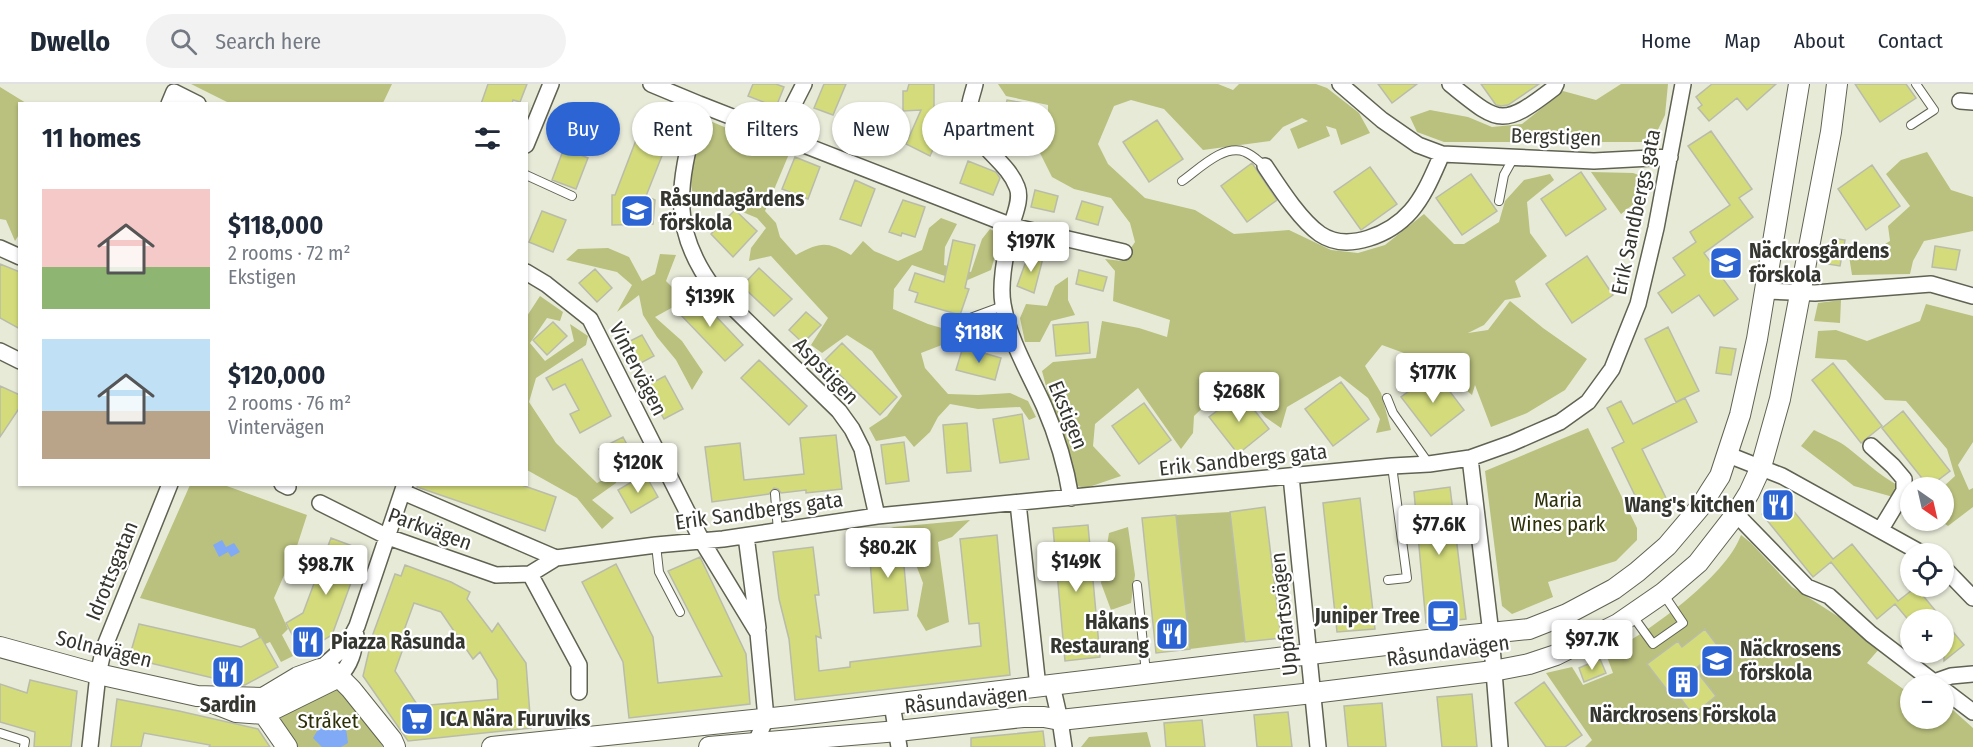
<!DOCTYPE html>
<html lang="en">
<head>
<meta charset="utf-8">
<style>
  body { margin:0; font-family:"Fira Sans Condensed",sans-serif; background:#f2f2f3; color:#1f2937; height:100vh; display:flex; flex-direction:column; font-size:22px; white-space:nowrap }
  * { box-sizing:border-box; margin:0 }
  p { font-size:20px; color:#747a83 }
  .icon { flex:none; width:33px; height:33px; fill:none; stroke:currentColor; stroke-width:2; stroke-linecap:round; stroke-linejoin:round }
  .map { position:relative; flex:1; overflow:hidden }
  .details { position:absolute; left:18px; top:18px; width:510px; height:384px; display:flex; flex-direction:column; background:#fff; border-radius:0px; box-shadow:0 2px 4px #0004 }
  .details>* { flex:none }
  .top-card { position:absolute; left:546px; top:18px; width:570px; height:54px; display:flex; gap:12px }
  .needle { width:39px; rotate:146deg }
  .controls { position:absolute; left:1900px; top:393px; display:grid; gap:12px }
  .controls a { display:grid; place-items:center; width:54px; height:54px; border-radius:50%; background:#fff; box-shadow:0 2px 4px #0004; font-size:30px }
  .price { position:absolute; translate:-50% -51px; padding:0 14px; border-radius:6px; background:#fff; color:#222; font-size:20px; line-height:39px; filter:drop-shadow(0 2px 3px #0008) }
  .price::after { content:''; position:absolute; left:50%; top:36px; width:18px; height:14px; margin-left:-9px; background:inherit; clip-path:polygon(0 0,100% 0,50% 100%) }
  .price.active { background:#2c65d3; color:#fff }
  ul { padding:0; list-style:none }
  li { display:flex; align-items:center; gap:18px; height:150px; padding:0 24px }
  li span { display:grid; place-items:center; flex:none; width:168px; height:120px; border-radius:0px; color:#555 }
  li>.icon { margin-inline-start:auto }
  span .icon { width:72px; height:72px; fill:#fffc; stroke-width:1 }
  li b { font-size:26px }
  h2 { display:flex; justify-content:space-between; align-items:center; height:72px; padding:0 24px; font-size:26px }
  .chip { padding:0 21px; border-radius:27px; background:#fff; box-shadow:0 2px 4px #0004; font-size:21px; line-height:54px }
  .chip.active { background:#2c65d3; color:#fff }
  header { display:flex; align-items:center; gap:36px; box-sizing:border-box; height:84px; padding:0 30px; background:#fff; border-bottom:2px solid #e0e1e3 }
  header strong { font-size:28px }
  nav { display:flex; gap:33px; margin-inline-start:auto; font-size:21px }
  .search { width:420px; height:54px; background:#f2f2f3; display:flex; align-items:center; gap:15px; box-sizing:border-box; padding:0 21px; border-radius:33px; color:#747a83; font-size:22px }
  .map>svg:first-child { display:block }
  .green { fill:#bac07d }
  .water { fill:#80aaf6 }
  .building { fill:#d3db7b; stroke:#b9bcaa; stroke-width:1.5; fill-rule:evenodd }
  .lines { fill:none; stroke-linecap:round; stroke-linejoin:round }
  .service-casing { stroke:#606252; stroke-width:10 }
  .minor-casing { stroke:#606252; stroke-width:18 }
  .tertiary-casing { stroke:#606252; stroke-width:22 }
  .service { stroke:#fff; stroke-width:8 }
  .minor { stroke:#fff; stroke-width:15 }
  .tertiary { stroke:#fff; stroke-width:20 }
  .labels { text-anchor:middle; stroke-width:4.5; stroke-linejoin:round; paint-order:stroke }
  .street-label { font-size:21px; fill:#35362f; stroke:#fff }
  .poi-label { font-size:21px; font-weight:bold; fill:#35362f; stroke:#fff; text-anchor:start }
  .park-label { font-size:21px; fill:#2e3007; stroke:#fff }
</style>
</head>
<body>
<header>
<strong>Dwello</strong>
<div class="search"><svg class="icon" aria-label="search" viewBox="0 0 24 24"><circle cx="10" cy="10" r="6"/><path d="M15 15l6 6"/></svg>Search here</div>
<nav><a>Home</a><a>Map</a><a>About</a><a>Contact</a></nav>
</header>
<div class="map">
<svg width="1973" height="663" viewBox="0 0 1973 663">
  <rect width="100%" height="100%" fill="#e8ead8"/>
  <path class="green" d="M191,0H392L383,19H229Z
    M998,0H1218L1233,6L1239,0H1316L1327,4L1359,29L1370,49L1341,61L1336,45L1326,42L1330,52L1298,65L1290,45L1308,37L1302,34L1283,43L1270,57L1203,66L1164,25L1131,16L1114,22L1098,60L1108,80L1145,114L1195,126L1234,150L1289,146L1331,166L1358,169L1385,161L1424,130L1454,160H1464L1499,138L1505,117L1524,96L1550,90L1554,96L1527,118L1530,149L1547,172L1515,197L1521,213L1505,216L1484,241L1468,249L1488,246L1510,217L1543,244L1587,275L1565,306L1527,329L1491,343L1475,301L1472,311L1435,280L1411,279L1412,272L1382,261L1365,282L1381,309L1391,346L1376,349L1380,335L1368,314L1340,292L1287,323L1281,344L1265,333L1233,295L1194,332L1193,349L1181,365L1138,304L1095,340L1093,362L1121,392L1086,404L1072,401L1042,287L1053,278L1096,274L1102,237L1139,244L1167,253L1170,236L1113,217L1115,187L1105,175L1122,177L1135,158L1130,139L1111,114L1074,105L1052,93L1034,57L1048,39V21L1006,12Z
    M1621,0H1668L1665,31L1652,58H1444L1417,48L1410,33L1430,26L1468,33L1492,43L1522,40L1563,7L1596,16Z
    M0,3L26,19L20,20V149L15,157L6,136L0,135Z
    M701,36L710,37L789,70L765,127L776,139L780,153L796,171C821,158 826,157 851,171L863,157L874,167L898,177L922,166L929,144L941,134L957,140L945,163L944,181L971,188L982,155L990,145L1001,151L991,186L963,198L912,181L894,205L893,225L928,240L945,245L947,259L921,269L925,284L948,310L978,311L1010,309L1028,317L1036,333L1029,336L1020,323L978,325L950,320L938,333L930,348L914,363L905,352L876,357L869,344L887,332L902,312L872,267L847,251L822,269L811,261L828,234L771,172L749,177L751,164L766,144L757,134L692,107C688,83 700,60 701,36Z
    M1927,68L1951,106L1973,113V147L1924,157L1913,177L1910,190L1852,191L1849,172L1855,160L1870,169L1890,157L1888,142L1910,122L1886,90L1901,76Z
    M1591,88L1633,89L1648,94L1635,119L1621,130Z
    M608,164L629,173L642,197L655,190L660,170L676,171L666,197L679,210L675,222L655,233L682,257L703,288L692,306L676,276L657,253L643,231L639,211L617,228L632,201L617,188L566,176L578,165Z
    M1068,193V216L1075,231L1051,237L1040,258H1025L1020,234L1026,220L1047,222L1055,202Z
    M540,212L563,228L560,237L547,234L530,259L545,277L574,257L570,240L588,252L586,261L536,294L529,318L556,359L597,399L619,387L616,399L592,416L614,434L602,445L577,414L527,386V232Z
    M1841,216L1840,239L1814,237L1818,219Z
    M1926,220L1973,232V358L1958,381L1969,406L1973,404V423L1948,442L1941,437L1944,436L1943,403L1955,392L1947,365L1906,317L1885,316L1846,276L1815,274L1818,247L1836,246L1867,257L1920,237Z
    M1588,344L1637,444V456L1616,477L1548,498L1553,513L1512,530L1502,522L1485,387Z
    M1814,346C1823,351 1835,355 1844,361C1866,377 1885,398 1911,407V418L1854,402L1801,362Z
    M190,401H224L307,431L297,462L274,514L288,545L282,551L293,572L281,578L270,558L263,561L255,545L140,514Z
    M1230,428L1245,558L1190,565L1176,431Z
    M970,436L952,453L938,458L949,538L926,547L917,532L923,499L905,452L881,447L894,443Z
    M1128,443L1135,491L1131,519L1111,526L1101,499L1109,449Z
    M1741,451L1751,459L1792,503L1856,544L1879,565L1867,579L1906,607L1911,604V634H1944V618L1973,644V663H1585L1592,656L1546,589L1572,583L1583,601L1613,589L1606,570C1645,551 1726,493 1741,451Z
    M333,604H337L368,640L383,663H298L281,639V633Z
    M1147,648L1151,663H1081L1089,653Z"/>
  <path class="water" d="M222,456L226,463L234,459L240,468L231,473L228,468L219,473L213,461Z
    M333,637H345L348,659L341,663H322L313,654L319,644Z"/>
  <path class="building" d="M488,0H527L520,18L513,16L512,20H481Z
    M753,0H776L784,3L776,23L748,12Z
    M824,0H846L833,31L814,24Z
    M909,0H934V39L943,43L930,72L906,60L921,26L903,27V7H907Z
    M1378,0H1417L1392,19Z
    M1481,0H1539L1508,21L1501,22L1496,21Z
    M1712,0H1776L1747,26L1737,14L1709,37L1698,24L1702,21L1696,13Z
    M1855,0H1906L1916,14L1880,38Z
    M1007,16L1040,22L1037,43L1003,37Z
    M865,27L884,35L873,61L853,53Z
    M660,28L677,34L646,112L655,116L653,140L612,141V111H615L646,30L658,35Z
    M1157,36L1183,75L1149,98L1123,58Z
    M1711,47L1752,105L1739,114L1753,133L1704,169L1738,215L1714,232L1699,211L1672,229L1658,209L1685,191L1673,174L1696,158L1690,148L1730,121L1688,62Z
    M564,64L588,74L576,105L552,96Z
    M795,73L820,83L808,115L782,105Z
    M968,77L996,88L1000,94L993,111L960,99Z
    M1252,79L1277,116L1247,138L1221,102Z
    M1872,81L1900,122L1866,146L1838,105Z
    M1370,83L1397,120L1361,146L1334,108Z
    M1581,88L1606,125L1566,152L1541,115Z
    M1471,90L1497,127L1462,151L1436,114Z
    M855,96L875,105L861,142L840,135Z
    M1035,106L1058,112L1054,128L1031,123Z
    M903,116L925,123L915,153L902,149L901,152L889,148Z
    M1082,117L1103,123L1098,141L1076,135Z
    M735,126L757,147L733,173L711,150Z
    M542,127L566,136L553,168L529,158Z
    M1832,154L1845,156L1840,182L1827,180Z
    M953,156L975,161L965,204L969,205L960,231L915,218L918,209L909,206L915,189L944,198Z
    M1935,162L1960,166L1956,186L1932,183Z
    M1029,169L1043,174L1034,209L1017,202Z
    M1587,172L1613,211L1572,239L1546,200Z
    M0,180L20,188V245L0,234Z
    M759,184L792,215L774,232L742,202Z
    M595,185L612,204L597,218L579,199Z
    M1079,186L1107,193L1103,207L1076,200Z
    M696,211L743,261L725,277L678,228Z
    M806,228L821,241L803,259L789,246Z
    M553,238L567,252L547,271L533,256Z
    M1088,238L1090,269L1056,272L1053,241Z
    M1668,243L1699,307L1676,318L1645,255Z
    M642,251L654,272L637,281L626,259Z
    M842,259L897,313L880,331L825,276Z
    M963,263L1001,274L995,296L956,286Z
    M1720,263L1736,265L1731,291L1716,289Z
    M582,275L611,332L580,349L570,330L579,326L565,300L553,306L546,294Z
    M759,276L807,322L789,341L741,294Z
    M1833,279L1882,342L1861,359L1812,296Z
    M1435,288L1464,326L1431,352L1401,313Z
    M665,292L683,325L664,335L646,302Z
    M1341,298L1369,335L1333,362L1305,325Z
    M0,302L20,311V323L0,353Z
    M1241,309L1269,345L1238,370L1209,333Z
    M1685,314L1697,338L1642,365L1667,416L1643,428L1612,364L1624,358L1607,324L1621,317L1633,340Z
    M1144,319L1171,356L1139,380L1112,342Z
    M1903,327L1950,387L1929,403L1882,344Z
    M1022,330L1029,375L1000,379L993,335Z
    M967,339L971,387L947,389L943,341Z
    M836,351L842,405L806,409V406L781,409L778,405L774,404L769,410L712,418L705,363L740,359L744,396L804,390L800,354Z
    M623,353L633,372L609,385L599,365Z
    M904,358L909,397L886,400L881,361Z
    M645,390L658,413L631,429L618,406Z
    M418,400H519L556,413L545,447L417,403Z
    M1450,403L1466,535L1426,539L1414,408Z
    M1782,413L1833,475L1852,460L1898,517L1916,503L1943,536H1911V539L1895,520L1877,535L1831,478L1813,493L1762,430Z
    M1360,414L1375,545L1337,548L1323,419Z
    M1265,423L1281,554L1245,558L1230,428Z
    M1176,431L1190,565L1156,569L1142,434Z
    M1088,441L1100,573L1065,577L1053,444Z
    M997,451L1010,591L795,616L789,555L779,515L773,468L813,463L819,511H815L821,554L816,552L819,587L850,583V578L981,562L979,539L969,540L960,455Z
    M331,454L363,466L332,551L302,569L286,539L303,529Z
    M902,460L908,526L874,529L869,463Z
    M700,473L746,570L750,620L629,634L623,578L582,498L616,480L653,553L658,599L722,592L668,487Z
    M405,481L451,498L470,508L467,515L492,548L498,539L526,579L531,644L408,657L363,592L373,550L395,490L401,492ZM414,519L441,528L473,575L480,568L497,596L498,615L418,622L395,587L404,562L399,560Z
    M1944,537L1964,561L1944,577Z
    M139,540L241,563L261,553L278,583L245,601H242L129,574Z
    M1705,545L1720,565L1695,585L1716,612L1693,631L1678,611L1674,615L1647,580L1678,557L1682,563Z
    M1600,575L1606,589L1584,598L1579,584Z
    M30,596L77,607L71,663H34L35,648L0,638V600L27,609Z
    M1544,598L1582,651L1565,663H1546L1515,619Z
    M1472,610L1477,663H1442L1437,613Z
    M117,615L179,627L258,645L270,663H209L210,661L144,649L141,663H111Z
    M1382,619L1386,663H1348L1344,622Z
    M1288,628L1292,663H1257L1254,631Z
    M1202,636L1205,663H1166L1164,639Z
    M1043,647L1045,663H971V654Z"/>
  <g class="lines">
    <g class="service-casing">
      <path id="service" d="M1911,41L1934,26L1916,0
        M526,91L572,112
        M1182,97C1198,86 1224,59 1245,68C1253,71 1259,78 1265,82
        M1499,117L1504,91L1514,73
        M946,243L1003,222
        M1387,314L1393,329L1429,380
        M775,410L778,447
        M656,461L659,488L680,528
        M1388,496L1407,494L1392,382
        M1137,501L1146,589
        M1632,531L1653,560L1683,539L1664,511
        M0,649L25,657L24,663"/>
    </g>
    <g class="minor-casing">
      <path id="minor" d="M651,0L699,20L1012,142L1124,168
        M975,0C973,9 969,18 969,27C970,61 1006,74 1017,103C1022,115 1014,131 1011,143C1007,165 999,198 1003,220C1009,256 1029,289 1044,322C1057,352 1066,382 1071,414
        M1340,0L1382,36L1418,61L1442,70L1594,77L1670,73
        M1450,0C1499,39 1501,45 1554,4L1556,0
        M1960,17L1973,18
        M169,20L174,8L198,20
        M699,20C681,94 665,140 715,206L839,327L852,345L862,365L877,432
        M778,51L804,0
        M526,61L551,0
        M1265,82C1279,103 1300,136 1320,150C1348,169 1391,150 1411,127C1425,111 1433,90 1442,70
        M0,164L20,173
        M526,188L546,200L590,235L702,457L758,549L766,634L754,663
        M1765,207L1815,209L1931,200L1973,212
        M0,267L20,277
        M1871,362L1893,382L1904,395V407L1881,445
        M1726,370L1782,392L1923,470
        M1470,374L1491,550L1500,663
        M1291,392L1318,663
        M282,400L288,403
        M403,408L556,474
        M320,419L388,453L496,491L530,490L556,474L656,461L723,455L877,432L1392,382L1429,380L1470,374L1512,359L1560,338L1588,318L1612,285L1638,220L1656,144L1683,0
        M1018,419L1038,603
        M1736,430L1807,503L1829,512L1871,550L1939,602
        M746,452L758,544
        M1944,484L1973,514
        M530,490L579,581V608
        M320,585L347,561L357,542L405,400
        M339,593C351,580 354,568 356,551
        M1934,598L1951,592L1973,590
        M1052,601L1060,636L1064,663
        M1944,606L1973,628
        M892,620L899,663
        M90,663L98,590L104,564L170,400"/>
    </g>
    <g class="tertiary-casing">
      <path id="tertiary" d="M0,563L98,590L197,612L263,614L298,593L320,585L327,586L334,588L351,605L392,656L395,663
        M213,619L236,628L264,630L339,593
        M261,619L262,627L287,663
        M492,663L791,632L1461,552L1529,545L1567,530L1614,505L1637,488L1667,462L1701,422L1709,409L1720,392L1740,331L1757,255L1799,0
        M709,663L898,647L1023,633H1044L1060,636L1313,609L1493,587L1529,580L1556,571L1618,540L1663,509L1698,479L1736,430L1749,409L1761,383L1780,315L1831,48L1837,0"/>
    </g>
    <use href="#service" class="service"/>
    <use href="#minor" class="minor"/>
    <use href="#tertiary" class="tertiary"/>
  </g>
  <defs>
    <g id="school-square" transform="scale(1.725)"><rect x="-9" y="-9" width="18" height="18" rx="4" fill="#2c65d3" stroke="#fff"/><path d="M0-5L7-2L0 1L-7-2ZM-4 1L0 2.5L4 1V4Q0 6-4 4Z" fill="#fff"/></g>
    <g id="restaurant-square" transform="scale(1.725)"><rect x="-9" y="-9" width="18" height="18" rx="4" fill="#2c65d3" stroke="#fff"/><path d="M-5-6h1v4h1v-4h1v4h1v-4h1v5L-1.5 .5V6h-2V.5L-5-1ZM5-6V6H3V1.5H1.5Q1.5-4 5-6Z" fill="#fff"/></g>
    <g id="cafe-square" transform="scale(1.725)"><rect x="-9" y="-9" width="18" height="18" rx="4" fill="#2c65d3" stroke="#fff"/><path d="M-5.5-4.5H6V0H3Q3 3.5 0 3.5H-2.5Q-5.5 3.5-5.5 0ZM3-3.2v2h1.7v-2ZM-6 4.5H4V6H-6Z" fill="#fff"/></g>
    <g id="building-square" transform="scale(1.725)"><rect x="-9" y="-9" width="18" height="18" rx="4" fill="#2c65d3" stroke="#fff"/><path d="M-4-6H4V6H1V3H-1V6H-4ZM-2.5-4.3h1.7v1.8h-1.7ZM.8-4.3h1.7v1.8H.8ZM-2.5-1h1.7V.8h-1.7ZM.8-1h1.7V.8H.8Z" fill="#fff"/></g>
    <g id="supermarket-square" transform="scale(1.725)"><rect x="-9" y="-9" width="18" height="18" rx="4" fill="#2c65d3" stroke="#fff"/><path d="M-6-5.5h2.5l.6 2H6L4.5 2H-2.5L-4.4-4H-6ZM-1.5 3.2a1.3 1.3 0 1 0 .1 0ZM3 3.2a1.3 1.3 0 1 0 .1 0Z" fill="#fff"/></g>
  </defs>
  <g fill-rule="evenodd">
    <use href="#school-square" x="637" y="127"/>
    <use href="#school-square" x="1726" y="179"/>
    <use href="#restaurant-square" x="1778" y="421"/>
    <use href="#cafe-square" x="1443" y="532"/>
    <use href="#restaurant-square" x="1172" y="550"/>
    <use href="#restaurant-square" x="308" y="558"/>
    <use href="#school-square" x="1717" y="577"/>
    <use href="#restaurant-square" x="228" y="588"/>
    <use href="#building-square" x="1683" y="598"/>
    <use href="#supermarket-square" x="417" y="635"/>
  </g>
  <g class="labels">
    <g class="street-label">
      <text transform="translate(1556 53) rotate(2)" y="7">Bergstigen</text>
      <text transform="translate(1636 128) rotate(-78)" y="7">Erik Sandbergs gata</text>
      <text transform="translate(638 285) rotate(63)" y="7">Vintervägen</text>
      <text transform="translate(826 287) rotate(46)" y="7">Aspstigen</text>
      <text transform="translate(1068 331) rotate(68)" y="7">Ekstigen</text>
      <text transform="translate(1243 376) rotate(-6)" y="7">Erik Sandbergs gata</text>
      <text transform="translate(759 427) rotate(-8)" y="7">Erik Sandbergs gata</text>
      <text transform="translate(430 445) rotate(20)" y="7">Parkvägen</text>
      <text transform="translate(112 487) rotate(-68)" y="7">Idrottsgatan</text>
      <text transform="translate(1284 530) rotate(-96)" y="7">Uppfartsvägen</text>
      <text transform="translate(104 565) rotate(14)" y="7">Solnavägen</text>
      <text transform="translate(1448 567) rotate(-8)" y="7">Råsundavägen</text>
      <text transform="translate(966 616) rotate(-6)" y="7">Råsundavägen</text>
    </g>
    <g class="poi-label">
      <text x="660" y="122">Råsundagårdens<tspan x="660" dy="24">förskola</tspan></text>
      <text x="1749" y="174">Näckrosgårdens<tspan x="1749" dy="24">förskola</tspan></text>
      <text x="1755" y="428" text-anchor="end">Wang's kitchen</text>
      <text x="1420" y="539" text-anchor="end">Juniper Tree</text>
      <text x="1149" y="545" text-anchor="end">Håkans<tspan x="1149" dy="24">Restaurang</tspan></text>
      <text x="331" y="565">Piazza Råsunda</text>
      <text x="1740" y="572">Näckrosens<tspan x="1740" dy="24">förskola</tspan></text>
      <text x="228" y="628" text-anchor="middle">Sardin</text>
      <text x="1683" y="638" text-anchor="middle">Närckrosens Förskola</text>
      <text x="440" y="642">ICA Nära Furuviks</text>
    </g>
    <g class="park-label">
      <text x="1558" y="423">Maria<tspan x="1558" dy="24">Wines park</tspan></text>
      <text x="328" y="644">Stråket</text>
    </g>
  </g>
</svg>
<div class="controls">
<a><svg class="needle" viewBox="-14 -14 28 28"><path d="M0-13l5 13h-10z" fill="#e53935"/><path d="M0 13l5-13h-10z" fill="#747a83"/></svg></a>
<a><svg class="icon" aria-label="locate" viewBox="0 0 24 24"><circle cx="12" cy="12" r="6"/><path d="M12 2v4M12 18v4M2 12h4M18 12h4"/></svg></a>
<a>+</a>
<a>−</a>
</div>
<b class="price" style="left:1031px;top:189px">$197K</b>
<b class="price" style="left:710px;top:244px">$139K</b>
<b class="price active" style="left:979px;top:280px">$118K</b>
<b class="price" style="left:1433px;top:320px">$177K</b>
<b class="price" style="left:1239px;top:339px">$268K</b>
<b class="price" style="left:638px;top:410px">$120K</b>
<b class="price" style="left:1439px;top:472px">$77.6K</b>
<b class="price" style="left:888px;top:495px">$80.2K</b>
<b class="price" style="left:1076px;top:509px">$149K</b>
<b class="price" style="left:326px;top:512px">$98.7K</b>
<b class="price" style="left:1592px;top:587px">$97.7K</b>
<div class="top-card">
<a class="chip active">Buy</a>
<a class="chip">Rent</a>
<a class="chip">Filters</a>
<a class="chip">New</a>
<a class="chip">Apartment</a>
</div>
<section class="details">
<h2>11 homes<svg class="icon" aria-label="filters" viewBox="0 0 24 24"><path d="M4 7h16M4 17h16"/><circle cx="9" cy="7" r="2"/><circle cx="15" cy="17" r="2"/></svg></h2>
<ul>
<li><span style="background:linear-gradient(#f6c9c9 65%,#8fb573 0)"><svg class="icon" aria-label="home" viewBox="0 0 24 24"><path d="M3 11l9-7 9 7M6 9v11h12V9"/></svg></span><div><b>$118,000</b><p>2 rooms · 72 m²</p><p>Ekstigen</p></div></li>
<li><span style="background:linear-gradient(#bfe0f5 60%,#b9a48a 0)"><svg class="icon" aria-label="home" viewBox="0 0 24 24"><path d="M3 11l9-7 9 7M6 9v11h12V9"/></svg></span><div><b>$120,000</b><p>2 rooms · 76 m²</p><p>Vintervägen</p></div></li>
</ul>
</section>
</div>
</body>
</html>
